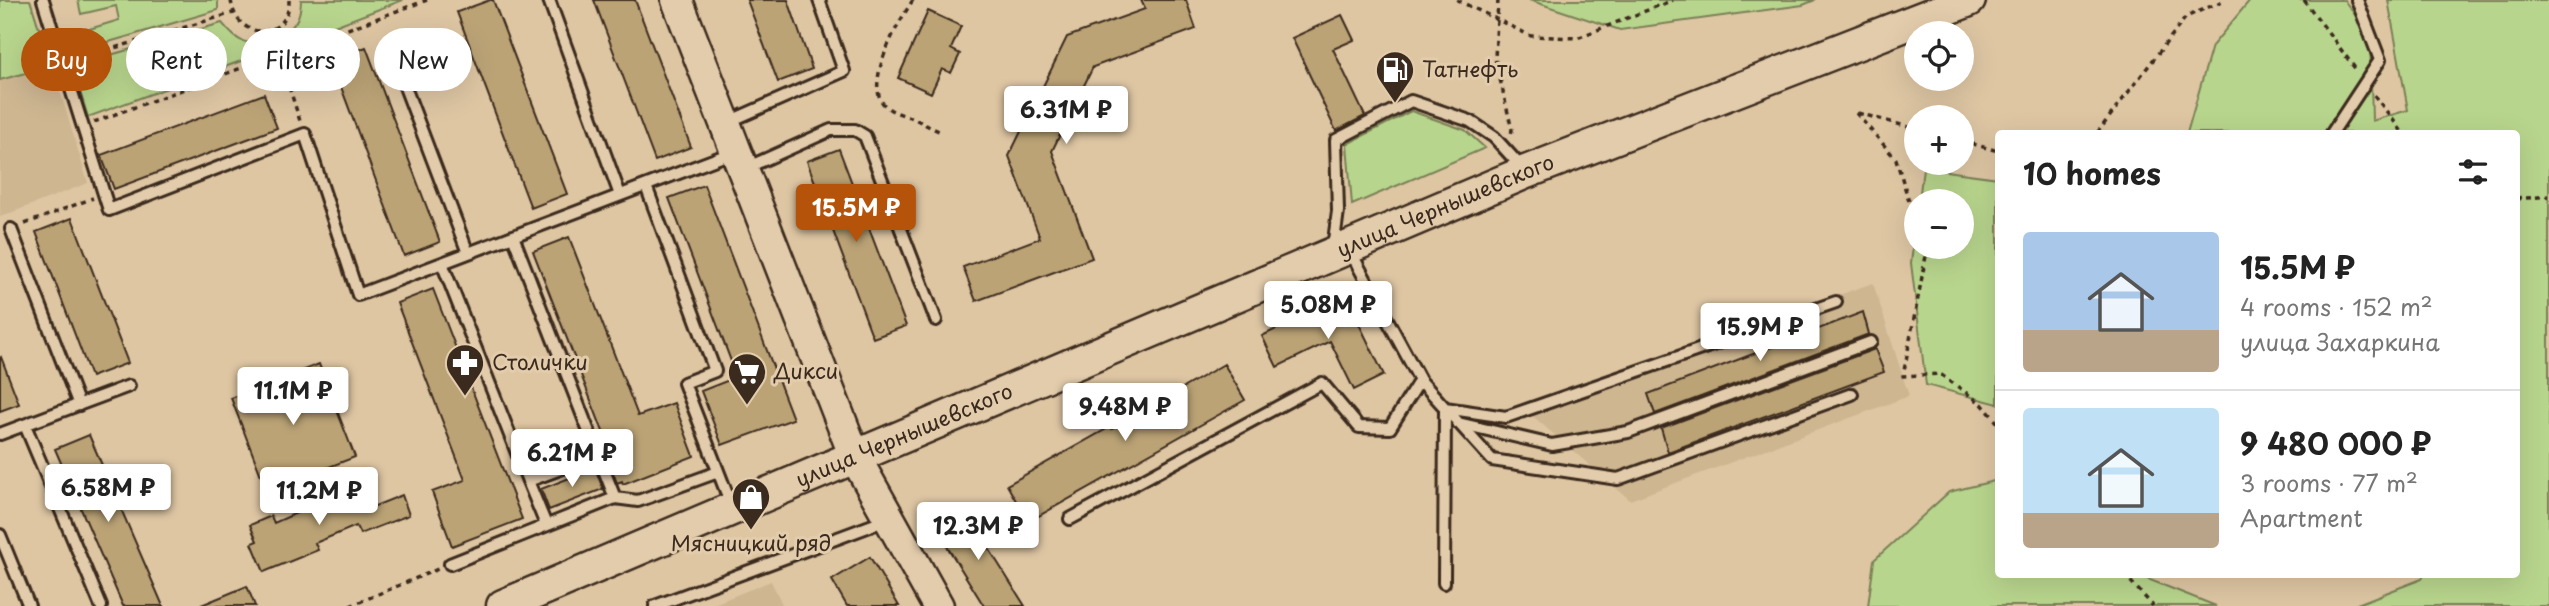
<!DOCTYPE html>
<html lang="en">
<head>
<meta charset="utf-8">
<style>
  body { margin:0; font-family:"Playpen Sans",sans-serif; background:#f6f6f6; color:#222; height:100vh; display:flex; flex-direction:column; font-size:26px; white-space:nowrap }
  * { box-sizing:border-box; margin:0 }
  p { font-size:23px; color:#767676 }
  .icon { flex:none; width:38px; height:38px; fill:none; stroke:currentColor; stroke-width:2; stroke-linecap:round; stroke-linejoin:round }
  .map { position:relative; flex:1; overflow:hidden }
  .details { position:absolute; left:1995px; top:130px; width:525px; height:448px; display:flex; flex-direction:column; background:#fff; border-radius:7px; box-shadow:0 7px 28px #0002 }
  .details>* { flex:none }
  .hud { position:absolute; left:21px; top:28px; width:665px; height:63px; display:flex; gap:14px }
  .controls { position:absolute; left:1904px; top:21px; display:grid; gap:14px }
  .controls a { display:grid; place-items:center; width:70px; height:70px; border-radius:50%; background:#fff; box-shadow:0 7px 28px #0002; font-size:35px }
  .price { position:absolute; translate:-50% -60px; padding:0 16px; border-radius:7px; background:#fff; color:#222; font-size:23px; line-height:46px; filter:drop-shadow(0 2px 4px #0008) }
  .price::after { content:''; position:absolute; left:50%; top:42px; width:21px; height:16px; margin-left:-10px; background:inherit; clip-path:polygon(0 0,100% 0,50% 100%) }
  .price.active { background:#b45309; color:#fff }
  ul { padding:0; list-style:none }
  li { display:flex; align-items:center; gap:21px; height:175px; padding:0 28px }
  li+li { border-top:2px solid #e0e0e0 }
  li span { display:grid; place-items:center; flex:none; width:196px; height:140px; border-radius:7px; color:#555 }
  li>.icon { margin-inline-start:auto }
  span .icon { width:84px; height:84px; fill:#fffc; stroke-width:1 }
  li b { font-size:30px }
  h2 { display:flex; justify-content:space-between; align-items:center; height:84px; padding:0 28px; font-size:30px }
  .chip { padding:0 24px; border-radius:32px; background:#fff; box-shadow:0 7px 28px #0002; font-size:24px; line-height:63px }
  .chip.active { background:#b45309; color:#fff }
  .map>svg:first-child { display:block }
  .built { fill:#ceb691 }
  .green { fill:#b8d58d; stroke:#7a8056; stroke-width:2 }
  .building { fill:#bba376; stroke:#3b2a1e; stroke-width:2 }
  .lines { fill:none; stroke-linecap:round; stroke-linejoin:round }
  .lane-casing { stroke:#3b2a1e; stroke-width:16 }
  .secondary-casing { stroke:#3b2a1e; stroke-width:35 }
  .primary-casing { stroke:#3b2a1e; stroke-width:37 }
  .path { stroke:#3b2a1e; stroke-width:3.5; stroke-dasharray:5 5; stroke-linecap:butt }
  .lane { stroke:#e3ccac; stroke-width:10 }
  .secondary { stroke:#e3ccac; stroke-width:30 }
  .primary { stroke:#e3ccac; stroke-width:32 }
  .labels { text-anchor:middle; stroke-width:6; stroke-linejoin:round; paint-order:stroke }
  .poi-label { font-size:21px; fill:#3b2a1e; stroke:#e3ccac; text-anchor:start }
  .street-label { font-size:21px; fill:#3b2a1e; stroke:#e3ccac }
</style>
</head>
<body>
<div class="map">
<svg width="2549" height="606" viewBox="0 0 2549 606">
  <rect width="100%" height="100%" fill="#dec6a3"/>
  <filter id="ink" filterUnits="userSpaceOnUse"><feTurbulence type="fractalNoise" baseFrequency=".0143" numOctaves="2"/><feDisplacementMap in="SourceGraphic" scale="14" xChannelSelector="R" yChannelSelector="G"/><feConvolveMatrix kernelMatrix="1 2 1 2 8 2 1 2 1" color-interpolation-filters="sRGB"/></filter>
  <g filter="url(#ink)">
    <path class="built" d="M0,0H32L88,183L0,217Z
      M1873,283L1909,396L1630,500L1521,406Z
      M771,581L783,606H709Z"/>
    <path class="green" d="M0,0H30L51,66L0,80Z
      M78,0H218V10L68,54L63,37L119,20L116,6L81,14Z
      M301,0H403L282,46L279,37C294,28 301,18 301,0Z
      M1529,0H1815L1803,5L1620,30Z
      M2250,0H2344L2370,35L2372,121L2408,110L2388,0H2549V606H2352L2422,579L2424,574H2516V133H2187L2212,46Z
      M222,23C237,41 243,46 268,41L271,50L88,117L72,66Z
      M1411,111L1465,130L1485,148L1352,205L1347,144Z
      M1923,168L1998,178V404L1926,385L1911,263L1916,222V247H1962V201H1919Z
      M1998,480V574H2135L2216,606H1868L1874,560L1949,492Z"/>
    <path class="building" d="M490,0H493L567,194L531,208L457,12Z
      M594,0H635L691,147L655,161Z
      M747,0H788L812,69L778,82Z
      M1141,0H1186L1196,29L1093,67L1052,151L1092,258L976,301L963,267L1040,238L1009,156L1067,37L1145,9Z
      M928,11L961,26L951,49L960,54L951,73L942,69L931,93L898,78Z
      M1342,15L1354,40L1333,49L1365,116L1336,131L1292,38Z
      M366,47L440,242L404,256L331,60Z
      M264,94L277,128L114,189L101,155Z
      M839,149L906,326L873,338L807,161Z
      M704,185L793,419L722,445L701,391L737,377L669,198Z
      M72,218L128,363L91,377L36,232Z
      M569,237L638,416L674,403L694,456L623,484L622,481L617,483L609,462L614,460L533,251Z
      M433,289L522,519L452,546L432,492L465,480L397,303Z
      M1345,295L1384,375L1354,390L1330,341L1277,367L1262,336Z
      M1863,312L1869,334L1655,414L1648,394Z
      M1875,349L1884,372L1668,452L1661,428Z
      M1,357L19,404L0,411V358Z
      M319,364L355,457L267,491L231,398Z
      M1224,364L1245,400L1028,522L1007,485L1110,427L1112,429Z
      M89,435L163,606H123L55,449Z
      M595,468L603,489L549,510L541,489Z
      M351,489L360,512L402,495L409,515L360,534L356,526L315,543L318,550L264,572L252,543L257,541L250,525L271,516L274,523Z
      M964,509L1025,606H984L935,527Z
      M870,557L899,606H847L832,580Z
      M247,586L255,606H199Z"/>
    <g class="lines">
      <g class="lane-casing">
        <path id="lane" d="M43,0L109,210L305,134L358,295L734,152
          M549,0L620,195
          M394,58L468,253
          M728,122L844,71L819,0
          M2332,133L2380,60L2357,0
          M746,168L831,130H855L865,136L936,320
          M646,186L715,371L684,383L732,507
          M11,229L79,405
          M1333,248L1338,211L1336,140L1411,101L1470,121L1494,137L1524,170
          M1349,249L1420,380L1492,460L1618,479L1852,394
          M442,263L528,481L598,455L513,236
          M1458,423L1552,445L1628,432L1871,342
          M25,425L101,606
          M0,434L129,386
          M598,455L615,498
          M528,481L546,525
          M1070,519L1322,383L1359,427L1390,428L1420,380
          M0,535L29,606
          M450,564L615,498L638,501L718,472
          M1444,583L1445,408L1506,417L1836,302
          M655,606L889,519"/>
      </g>
      <g class="secondary-casing">
        <path id="secondary" d="M677,0L855,457L938,606"/>
      </g>
      <g class="primary-casing">
        <g id="primary">
          <path id="s1" d="M503,606L1526,172L1969,0"/>
        </g>
      </g>
      <path class="path" d="M231,0C236,43 290,40 289,0
        M913,0C899,21 859,89 888,108C894,113 905,115 913,118C923,123 932,129 942,132
        M1457,0L1531,36L1577,38L1673,0
        M1498,0L1495,58L1512,130L1511,134
        M2304,0L2357,71
        M271,30L300,121
        M77,59L233,13
        M2374,95L2403,133
        M1856,113L1896,159L1916,224
        M1858,113L1916,129
        M94,122L427,0
        M2097,133L2186,17L2225,0
        M1962,141L1998,151
        M2516,199L2549,196
        M25,224L93,198
        M1923,247L1926,256L1903,376L1940,374L1982,404L1998,423
        M2124,574L2153,606
        M350,606L438,569"/>
      <use href="#lane" class="lane"/>
      <use href="#secondary" class="secondary"/>
      <use href="#primary" class="primary"/>
    </g>
  </g>
  <defs>
    <g id="fuel-pin" transform="scale(2.0125)"><path d="M0 17L-7.5 6A9.5 9.5 0 1 1 7.5 6Z" fill="#3b2a1e" stroke="#e3ccac"/><path d="M-5.5-6h7V0h2V4h1.3V-2.5L3-4.5l.8-.8L6-3V5H2.5V1h-1V6h-7ZM-4.2-4.7v3.2H.2V-4.7Z" fill="#fff"/></g>
    <g id="pharmacy-pin" transform="scale(2.0125)"><path d="M0 17L-7.5 6A9.5 9.5 0 1 1 7.5 6Z" fill="#3b2a1e" stroke="#e3ccac"/><path d="M-2-6h4v4h4v4h-4v4h-4v-4h-4v-4h4Z" fill="#fff"/></g>
    <g id="supermarket-pin" transform="scale(2.0125)"><path d="M0 17L-7.5 6A9.5 9.5 0 1 1 7.5 6Z" fill="#3b2a1e" stroke="#e3ccac"/><path d="M-6-5.5h2.5l.6 2H6L4.5 2H-2.5L-4.4-4H-6ZM-1.5 3.2a1.3 1.3 0 1 0 .1 0ZM3 3.2a1.3 1.3 0 1 0 .1 0Z" fill="#fff"/></g>
    <g id="shop-pin" transform="scale(2.0125)"><path d="M0 17L-7.5 6A9.5 9.5 0 1 1 7.5 6Z" fill="#3b2a1e" stroke="#e3ccac"/><path d="M-5-2.5h2.3a2.7 3.5 0 0 1 5.4 0H5L5.5 6h-11ZM-1.5-2.5h3a1.5 2.3 0 0 0-3 0Z" fill="#fff"/></g>
  </defs>
  <g fill-rule="evenodd">
    <use href="#fuel-pin" x="1395" y="70"/>
    <use href="#pharmacy-pin" x="465" y="363"/>
    <use href="#supermarket-pin" x="747" y="372"/>
    <use href="#shop-pin" x="751" y="497"/>
  </g>
  <g class="labels">
    <g class="poi-label">
      <text x="1422" y="77">Татнефть</text>
      <text x="492" y="370">Столички</text>
      <text x="774" y="379">Дикси</text>
      <text x="751" y="551" text-anchor="middle">Мясницкий ряд</text>
    </g>
    <g class="street-label">
      <text dy="7" stroke="none"><textPath href="#s1" startOffset="1024">улица Чернышевского</textPath></text>
      <text dy="7" stroke="none"><textPath href="#s1" startOffset="436">улица Чернышевского</textPath></text>
    </g>
  </g>
</svg>
<div class="controls">
<a><svg class="icon" aria-label="locate" viewBox="0 0 24 24"><circle cx="12" cy="12" r="6"/><path d="M12 2v4M12 18v4M2 12h4M18 12h4"/></svg></a>
<a>+</a>
<a>−</a>
</div>
<b class="price" style="left:1066px;top:146px">6.31M ₽</b>
<b class="price active" style="left:856px;top:244px">15.5M ₽</b>
<b class="price" style="left:1328px;top:341px">5.08M ₽</b>
<b class="price" style="left:1760px;top:363px">15.9M ₽</b>
<b class="price" style="left:293px;top:427px">11.1M ₽</b>
<b class="price" style="left:1125px;top:443px">9.48M ₽</b>
<b class="price" style="left:572px;top:489px">6.21M ₽</b>
<b class="price" style="left:108px;top:524px">6.58M ₽</b>
<b class="price" style="left:319px;top:527px">11.2M ₽</b>
<b class="price" style="left:978px;top:562px">12.3M ₽</b>
<div class="hud">
<a class="chip active">Buy</a>
<a class="chip">Rent</a>
<a class="chip">Filters</a>
<a class="chip">New</a>
</div>
<section class="details">
<h2>10 homes<svg class="icon" aria-label="filters" viewBox="0 0 24 24"><path d="M4 7h16M4 17h16"/><circle cx="9" cy="7" r="2"/><circle cx="15" cy="17" r="2"/></svg></h2>
<ul>
<li><span style="background:linear-gradient(#a9c7e8 70%,#b9a48a 0)"><svg class="icon" aria-label="home" viewBox="0 0 24 24"><path d="M3 11l9-7 9 7M6 9v11h12V9"/></svg></span><div><b>15.5M ₽</b><p>4 rooms · 152 m²</p><p>улица Захаркина</p></div></li>
<li><span style="background:linear-gradient(#bfe0f5 75%,#b9a48a 0)"><svg class="icon" aria-label="home" viewBox="0 0 24 24"><path d="M3 11l9-7 9 7M6 9v11h12V9"/></svg></span><div><b>9 480 000 ₽</b><p>3 rooms · 77 m²</p><p>Apartment</p></div></li>
</ul>
</section>
</div>
</body>
</html>
